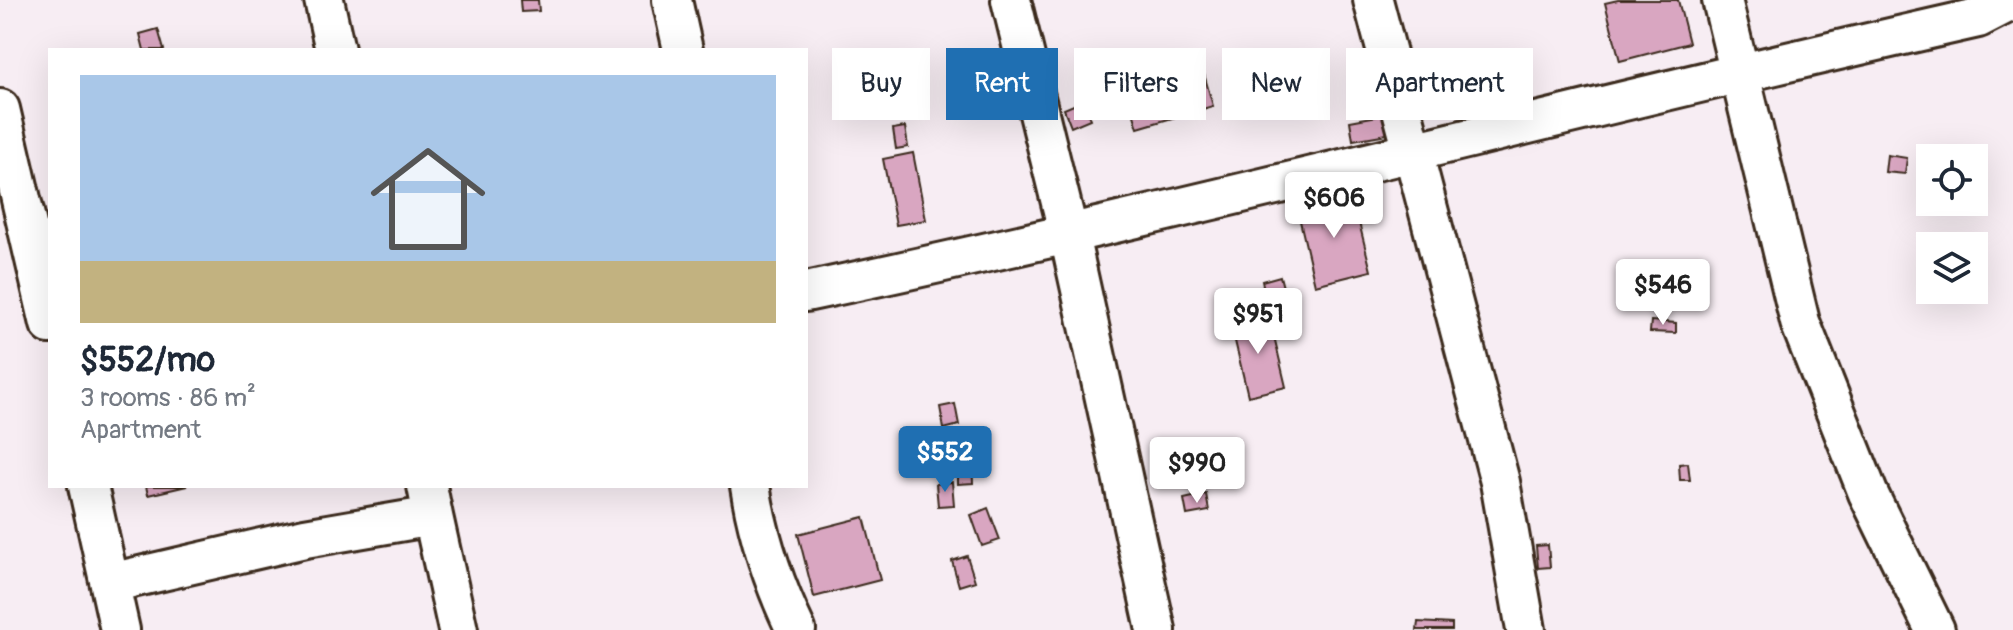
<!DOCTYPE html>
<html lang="en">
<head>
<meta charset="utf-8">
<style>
  body { margin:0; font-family:Pangolin,sans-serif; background:#f2f2f3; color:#1f2937; height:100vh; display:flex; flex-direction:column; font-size:30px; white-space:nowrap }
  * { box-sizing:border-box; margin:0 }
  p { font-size:26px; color:#747a83 }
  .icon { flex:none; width:44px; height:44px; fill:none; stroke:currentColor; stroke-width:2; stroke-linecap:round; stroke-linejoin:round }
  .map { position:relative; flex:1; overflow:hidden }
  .panel { position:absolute; left:48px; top:48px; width:760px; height:440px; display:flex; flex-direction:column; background:#fff; border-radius:0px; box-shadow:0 8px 32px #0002 }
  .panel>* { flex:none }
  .hud { position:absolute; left:832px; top:48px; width:760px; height:72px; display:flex; gap:16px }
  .controls { position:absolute; left:1916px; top:144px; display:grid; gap:16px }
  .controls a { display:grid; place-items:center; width:72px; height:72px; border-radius:0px; background:#fff; box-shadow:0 8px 32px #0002; font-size:40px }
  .price { position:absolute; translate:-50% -68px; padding:0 18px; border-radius:8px; background:#fff; color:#222; font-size:26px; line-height:52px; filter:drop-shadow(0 2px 4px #0008) }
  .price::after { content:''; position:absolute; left:50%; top:48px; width:24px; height:18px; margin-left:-12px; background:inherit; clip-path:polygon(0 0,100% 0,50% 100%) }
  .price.on { background:#1f6fb2; color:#fff }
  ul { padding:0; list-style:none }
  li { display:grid; align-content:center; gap:16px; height:424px; padding:0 32px }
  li+li { border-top:2px solid #e0e1e3 }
  li span { display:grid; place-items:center; height:248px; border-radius:0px; color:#555 }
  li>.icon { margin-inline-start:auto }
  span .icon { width:144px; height:144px; fill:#fffc; stroke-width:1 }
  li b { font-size:34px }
  .tag { padding:0 28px; border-radius:0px; background:#fff; box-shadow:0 8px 32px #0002; font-size:28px; line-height:72px }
  .tag.on { background:#1f6fb2; color:#fff }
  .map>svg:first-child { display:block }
  .building { fill:#d9a6c1; stroke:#3b2a1e; stroke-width:2 }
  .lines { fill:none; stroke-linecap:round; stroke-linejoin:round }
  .minor-casing { stroke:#3b2a1e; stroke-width:44 }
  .minor { stroke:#fff; stroke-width:38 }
</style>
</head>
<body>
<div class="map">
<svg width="2013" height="630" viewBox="0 0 2013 630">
  <rect width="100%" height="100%" fill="#f7edf3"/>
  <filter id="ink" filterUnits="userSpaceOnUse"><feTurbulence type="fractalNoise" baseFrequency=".0125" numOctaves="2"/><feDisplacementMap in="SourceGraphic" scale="16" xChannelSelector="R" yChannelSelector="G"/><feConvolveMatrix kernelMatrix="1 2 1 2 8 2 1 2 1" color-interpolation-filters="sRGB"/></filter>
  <g filter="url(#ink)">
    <path class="building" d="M520,0H538L539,11L521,12Z
      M1618,0H1678L1689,43L1620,61L1605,3Z
      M158,29L164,50H144L140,34Z
      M1204,74L1213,106L1138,128L1128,96Z
      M1083,101L1090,119L1071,127L1064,109Z
      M1383,115L1387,134L1353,140L1350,121Z
      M905,127L908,147L896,149L893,129Z
      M913,153L926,220L896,225L883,159Z
      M1887,155L1907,158L1905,174L1885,172Z
      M1352,194L1371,271L1315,285L1297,208Z
      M1280,276L1287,303L1268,308L1262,281Z
      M1269,315L1286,387L1248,396L1231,324Z
      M1651,321L1676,323V333L1650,332Z
      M955,404L959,425L944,429L940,407Z
      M938,435L944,460L924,465L918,440Z
      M972,459L973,483L958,484V460Z
      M1688,463L1690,480H1680L1679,464Z
      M952,482L954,505L938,506L936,484Z
      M146,486H187L148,495Z
      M1206,494L1209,511L1187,515L1184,499Z
      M988,508L1000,540L982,546L971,515Z
      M864,517L880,580L814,597L798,534Z
      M1548,545L1550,567L1538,568L1536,546Z
      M967,556L975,581L959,586L952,561Z
      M1418,622L1452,624V630H1417Z"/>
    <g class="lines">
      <g class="minor-casing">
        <path id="minor" d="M324,0L335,50
          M672,0L683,50
          M1011,0L1069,235L1156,630
          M1373,0L1500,482L1526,630
          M1722,0L1800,322L1868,493L1935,630
          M0,109L50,324
          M806,292C1199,209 1586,106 1978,18L2013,0
          M88,486L120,630
          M750,486C758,537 774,584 796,630
          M433,516L458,630
          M110,583L305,538L433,516L427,486"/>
      </g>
      <use href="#minor" class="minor"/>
    </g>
  </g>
</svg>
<div class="controls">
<a><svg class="icon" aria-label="locate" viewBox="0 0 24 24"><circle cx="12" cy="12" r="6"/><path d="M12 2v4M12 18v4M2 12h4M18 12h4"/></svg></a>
<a><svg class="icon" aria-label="layers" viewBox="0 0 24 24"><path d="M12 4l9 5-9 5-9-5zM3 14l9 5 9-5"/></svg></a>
</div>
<b class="price" style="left:1334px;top:240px">$606</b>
<b class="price" style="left:1663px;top:327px">$546</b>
<b class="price" style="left:1258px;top:356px">$951</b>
<b class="price on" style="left:945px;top:494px">$552</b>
<b class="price" style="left:1197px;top:505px">$990</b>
<div class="hud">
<a class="tag">Buy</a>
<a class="tag on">Rent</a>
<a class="tag">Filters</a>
<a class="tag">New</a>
<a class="tag">Apartment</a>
</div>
<section class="panel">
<ul>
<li><span style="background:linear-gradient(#a9c7e8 75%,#c2b280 0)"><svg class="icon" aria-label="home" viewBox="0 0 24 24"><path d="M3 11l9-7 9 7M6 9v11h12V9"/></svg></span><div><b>$552/mo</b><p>3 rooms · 86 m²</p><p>Apartment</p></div></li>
</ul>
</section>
</div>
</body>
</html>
